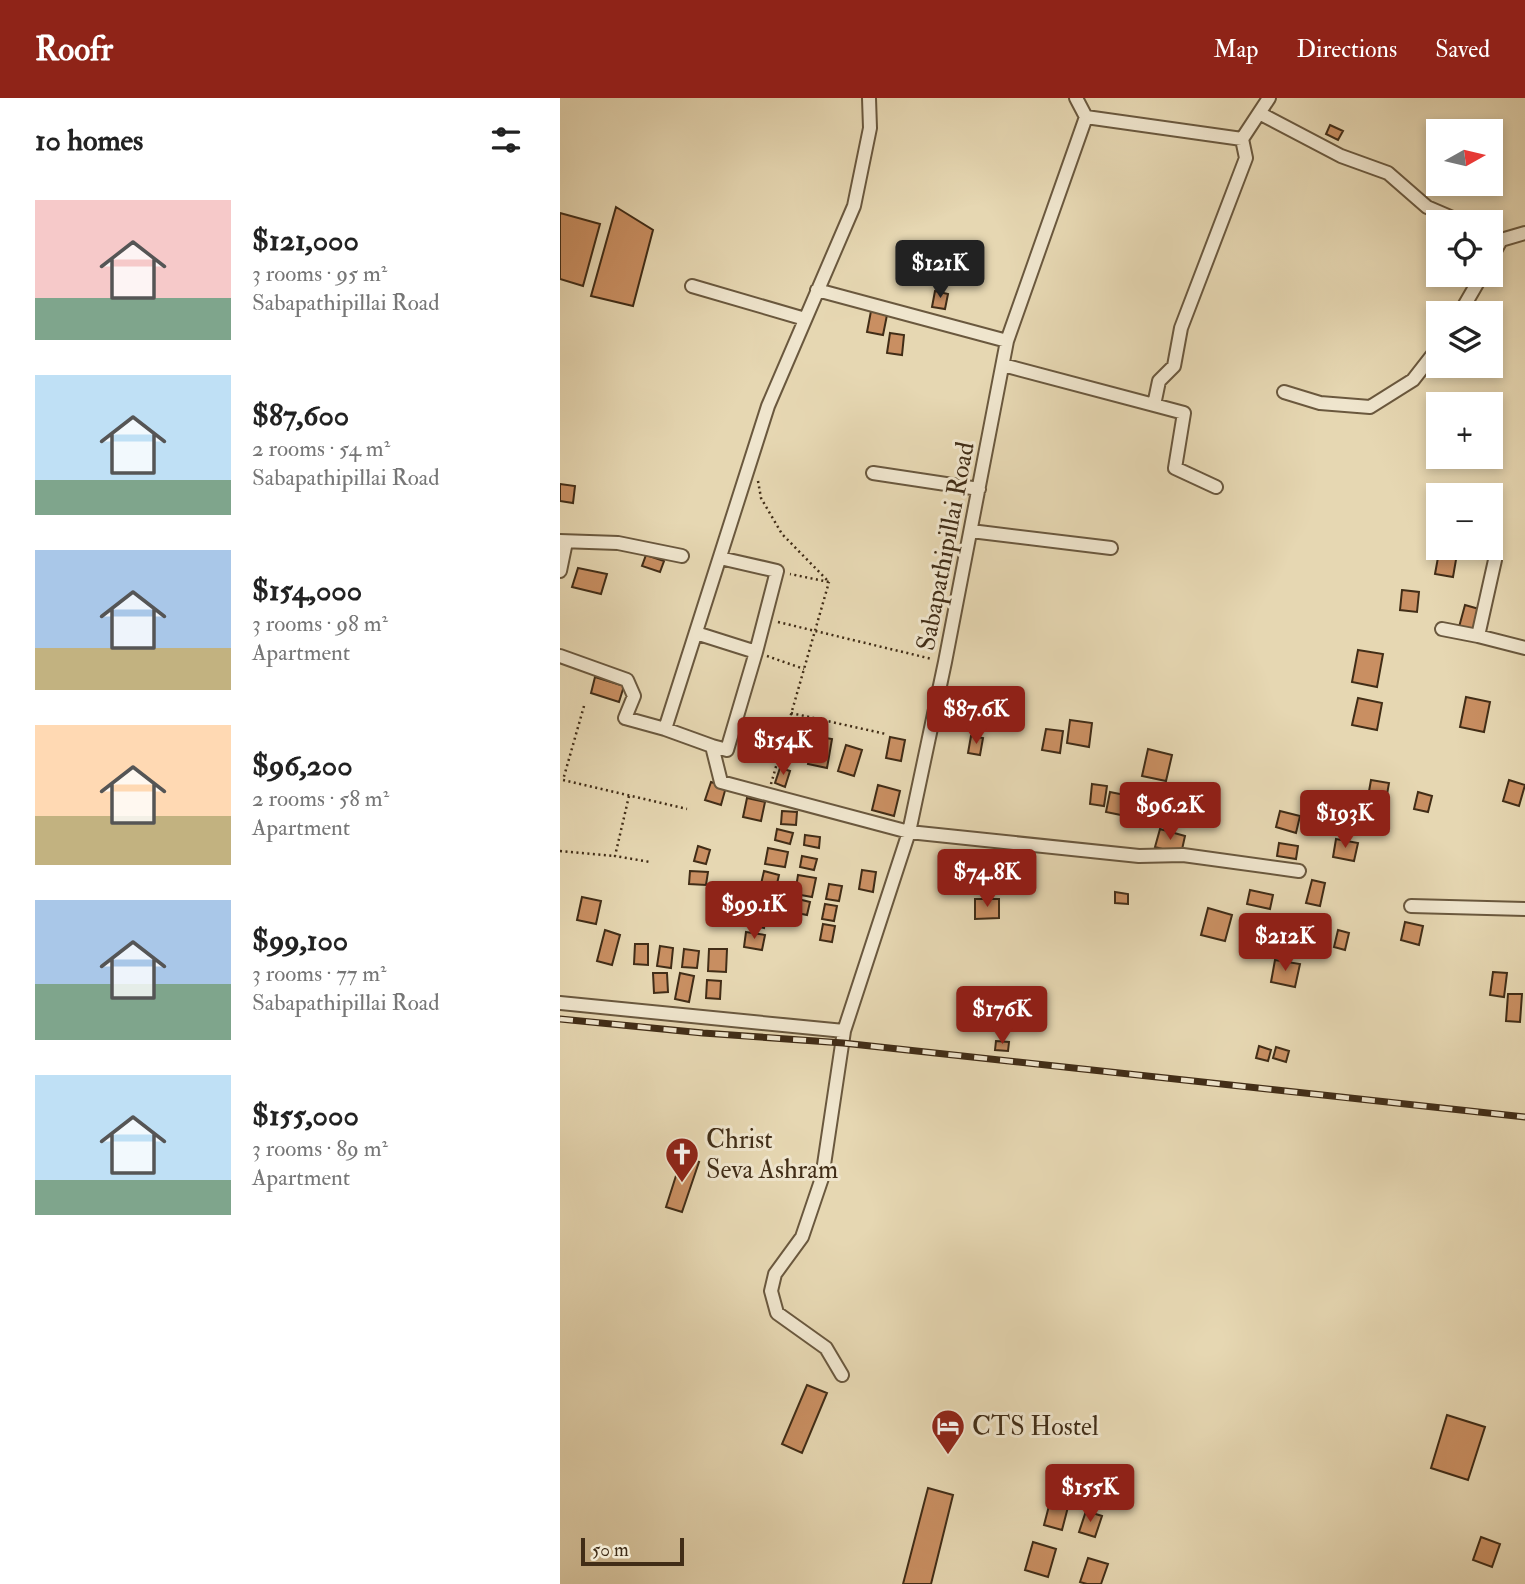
<!DOCTYPE html>
<html lang="en">
<head>
<meta charset="utf-8">
<style>
  body { margin:0; font-family:"IM FELL Double Pica",serif; background:#f2f2f2; color:#222; height:100vh; display:flex; flex-direction:column; font-size:26px; white-space:nowrap }
  * { box-sizing:border-box; margin:0 }
  p { font-size:23px; color:#767676 }
  .icon { flex:none; width:38px; height:38px; fill:none; stroke:currentColor; stroke-width:2; stroke-linecap:round; stroke-linejoin:round }
  .map { position:relative; flex:1; overflow:hidden }
  .sheet { display:flex; flex-direction:column; background:#fff; width:560px }
  .sheet>* { flex:none }
  .needle { width:46px; rotate:82deg }
  .buttons { position:absolute; left:866px; top:21px; display:grid; gap:14px }
  .buttons a { display:grid; place-items:center; width:77px; height:77px; border-radius:0px; background:#fff; box-shadow:0 4px 10px #0003; font-size:35px }
  .scale { position:absolute; left:21px; bottom:18px; width:103px; box-sizing:border-box; padding-left:7px; border:4px solid #412d17; border-top:0; font-size:19px; line-height:24px; white-space:nowrap; color:#412d17; -webkit-text-stroke:5px #efe5cd; paint-order:stroke }
  .price { position:absolute; translate:-50% -60px; padding:0 16px; border-radius:7px; background:#8f2418; color:#fff; font-size:23px; line-height:46px; filter:drop-shadow(0 2px 4px #0008) }
  .price::after { content:''; position:absolute; left:50%; top:42px; width:21px; height:16px; margin-left:-10px; background:inherit; clip-path:polygon(0 0,100% 0,50% 100%) }
  .price.on { background:#222; color:#fff }
  ul { padding:0; list-style:none }
  li { display:flex; align-items:center; gap:21px; height:175px; padding:0 35px }
  li span { display:grid; place-items:center; flex:none; width:196px; height:140px; border-radius:0px; color:#555 }
  li>.icon { margin-inline-start:auto }
  span .icon { width:84px; height:84px; fill:#fffc; stroke-width:1 }
  li b { font-size:30px }
  h2 { display:flex; justify-content:space-between; align-items:center; height:84px; padding:0 35px; font-size:30px }
  header { display:flex; align-items:center; gap:42px; box-sizing:border-box; height:98px; padding:0 35px; background:#8f2418; color:#fff }
  header strong { font-size:33px }
  nav { display:flex; gap:38px; margin-inline-start:auto; font-size:24px }
  main { display:flex; flex:1; min-height:0 }
  .map>svg:first-child { display:block }
  .building { fill:#c98f62; stroke:#412d17; stroke-width:2 }
  .lines { fill:none; stroke-linecap:round; stroke-linejoin:round }
  .minor-casing { stroke:#6a583e; stroke-width:16 }
  .path { stroke:#412d17; stroke-width:2.5; stroke-dasharray:2 3.5; stroke-linecap:butt }
  .minor { stroke:#efe5cd; stroke-width:12 }
  .rail-casing { stroke:#412d17; stroke-width:7 }
  .rail { stroke:#efe5cd; stroke-width:4.5; stroke-dasharray:13; stroke-linecap:butt }
  .labels { text-anchor:middle; stroke-width:6; stroke-linejoin:round; paint-order:stroke }
  .street-label { font-size:26px; fill:#412d17; stroke:#efe5cd }
  .poi-label { font-size:26px; fill:#412d17; stroke:#efe5cd; text-anchor:start }
</style>
</head>
<body>
<header>
<strong>Roofr</strong>
<nav><a>Map</a><a>Directions</a><a>Saved</a></nav>
</header>
<main>
<section class="sheet">
<h2>10 homes<svg class="icon" aria-label="filters" viewBox="0 0 24 24"><path d="M4 7h16M4 17h16"/><circle cx="9" cy="7" r="2"/><circle cx="15" cy="17" r="2"/></svg></h2>
<ul>
<li><span style="background:linear-gradient(#f6c9c9 70%,#7fa58c 0)"><svg class="icon" aria-label="home" viewBox="0 0 24 24"><path d="M3 11l9-7 9 7M6 9v11h12V9"/></svg></span><div><b>$121,000</b><p>3 rooms · 95 m²</p><p>Sabapathipillai Road</p></div></li>
<li><span style="background:linear-gradient(#bfe0f5 75%,#7fa58c 0)"><svg class="icon" aria-label="home" viewBox="0 0 24 24"><path d="M3 11l9-7 9 7M6 9v11h12V9"/></svg></span><div><b>$87,600</b><p>2 rooms · 54 m²</p><p>Sabapathipillai Road</p></div></li>
<li><span style="background:linear-gradient(#a9c7e8 70%,#c2b280 0)"><svg class="icon" aria-label="home" viewBox="0 0 24 24"><path d="M3 11l9-7 9 7M6 9v11h12V9"/></svg></span><div><b>$154,000</b><p>3 rooms · 98 m²</p><p>Apartment</p></div></li>
<li><span style="background:linear-gradient(#ffd9b3 65%,#c2b280 0)"><svg class="icon" aria-label="home" viewBox="0 0 24 24"><path d="M3 11l9-7 9 7M6 9v11h12V9"/></svg></span><div><b>$96,200</b><p>2 rooms · 58 m²</p><p>Apartment</p></div></li>
<li><span style="background:linear-gradient(#a9c7e8 60%,#7fa58c 0)"><svg class="icon" aria-label="home" viewBox="0 0 24 24"><path d="M3 11l9-7 9 7M6 9v11h12V9"/></svg></span><div><b>$99,100</b><p>3 rooms · 77 m²</p><p>Sabapathipillai Road</p></div></li>
<li><span style="background:linear-gradient(#bfe0f5 75%,#7fa58c 0)"><svg class="icon" aria-label="home" viewBox="0 0 24 24"><path d="M3 11l9-7 9 7M6 9v11h12V9"/></svg></span><div><b>$155,000</b><p>3 rooms · 89 m²</p><p>Apartment</p></div></li>
</ul>
</section>
<div class="map">
<svg width="965" height="1486" viewBox="0 0 965 1486">
  <rect width="100%" height="100%" fill="#e6d7b2"/>
  <filter id="stains"><feTurbulence type="fractalNoise" baseFrequency=".00286" numOctaves="4"/><feColorMatrix values="0 0 0 0 .2 0 0 0 0 .09 0 0 0 0 .02 0 0 0 .5 -.17"/></filter>
  <radialGradient id="worn" r=".72"><stop offset=".6" stop-color="#630" stop-opacity="0"/><stop offset="1" stop-color="#630" stop-opacity=".3"/></radialGradient>
  <path class="building" d="M770,27L783,33L778,42L766,36Z
    M56,109L93,132L73,208L31,198Z
    M0,115L40,126L23,188L0,181Z
    M375,193L388,196L385,211L372,209Z
    M311,213L327,217L323,237L307,234Z
    M330,235L344,237L342,257L327,255Z
    M0,386L15,388L13,405L0,403Z
    M879,454L897,456L893,479L875,476Z
    M86,457L104,463L100,474L82,468Z
    M18,470L47,476L41,496L12,489Z
    M842,492L859,494L857,514L840,512Z
    M905,507L919,511L913,533L899,529Z
    M798,552L823,556L817,589L792,584Z
    M35,579L64,588L59,604L31,595Z
    M437,589L453,591L451,604L435,602Z
    M906,599L930,604L924,634L900,629Z
    M798,600L822,605L817,632L792,627Z
    M510,622L532,625L529,649L507,645Z
    M486,631L503,633L500,655L482,652Z
    M254,638L272,641L267,670L248,666Z
    M411,638L423,640L420,657L408,655Z
    M330,639L345,642L341,663L326,660Z
    M286,647L302,652L294,678L278,673Z
    M588,651L612,657L606,683L582,678Z
    M220,670L230,673L225,689L215,685Z
    M811,682L829,685L826,702L808,699Z
    M949,682L965,687L959,708L943,703Z
    M151,684L166,689L161,707L145,702Z
    M532,686L547,688L544,708L530,706Z
    M318,687L340,693L334,718L312,712Z
    M550,694L565,697L561,717L546,714Z
    M858,694L872,698L868,714L854,711Z
    M187,700L205,704L201,723L183,719Z
    M222,713L237,714L236,727L221,726Z
    M720,713L740,718L736,735L716,729Z
    M217,731L233,735L230,746L215,742Z
    M600,731L625,738L621,756L595,749Z
    M245,737L260,739L259,750L244,747Z
    M776,741L798,745L794,763L773,759Z
    M719,745L738,748L736,761L717,758Z
    M138,748L150,752L146,766L134,763Z
    M208,750L228,754L225,769L205,766Z
    M242,758L257,761L254,772L240,769Z
    M302,772L316,774L313,794L299,791Z
    M130,773L148,774L146,787L129,786Z
    M204,773L219,777L216,790L201,786Z
    M412,775L413,789L391,790L390,776Z
    M238,777L256,780L252,799L235,796Z
    M752,782L765,785L760,808L746,805Z
    M269,786L282,788L279,803L266,801Z
    M690,792L713,797L710,811L687,806Z
    M555,794L568,796V806L555,805Z
    M22,799L41,803L36,826L17,822Z
    M234,800L250,804L247,817L232,814Z
    M415,801H439V820L415,821Z
    M265,806L277,808L274,823L262,821Z
    M648,810L672,817L665,843L641,837Z
    M194,811L207,814L204,830L190,827Z
    M845,824L863,828L859,847L841,842Z
    M263,826L275,828L272,844L260,842Z
    M45,832L60,837L52,867L37,863Z
    M778,832L789,835L785,852L774,849Z
    M186,834L205,837L202,852L184,849Z
    M75,846H88V867L74,866Z
    M100,848L113,850L111,870L97,868Z
    M124,851L139,853L137,870L122,869Z
    M149,851H167L166,874L148,873Z
    M715,862L740,866L735,889L711,884Z
    M933,874L947,875L944,899L930,897Z
    M93,875H107L108,894L94,895Z
    M120,875L134,878L129,904L115,901Z
    M147,882L161,883L160,901L146,900Z
    M948,896H962L960,924L946,923Z
    M436,943L449,944L448,953L435,952Z
    M699,948L711,952L708,963L696,960Z
    M716,949L729,953L726,964L713,960Z
    M122,1059L139,1064L122,1114L106,1109Z
    M247,1287L267,1295L242,1355L222,1346Z
    M887,1317L925,1329L908,1382L871,1370Z
    M368,1390L393,1397L371,1486H343Z
    M490,1404L508,1409L502,1432L484,1427Z
    M526,1413L542,1418L535,1439L519,1434Z
    M921,1439L940,1446L932,1469L913,1462Z
    M473,1444L496,1451L488,1479L465,1472Z
    M528,1460L548,1466L541,1486H527L520,1484Z"/>
  <g class="lines">
    <g class="minor-casing">
      <path id="minor" d="M309,0L310,30L294,108L208,308L105,631L152,648L161,684L349,734L579,758L623,757L739,773
        M516,0L526,19
        M699,15L781,58L828,75L867,109L902,124
        M931,137L941,142L931,160
        M941,142L965,135
        M132,188L245,221
        M257,192L447,243
        M900,215L922,177
        M443,267L594,307L599,283L614,268L621,230L686,60L682,41
        M724,294L760,305L810,309L853,282L878,250
        M594,307L624,315L615,370L656,389
        M313,375L419,391
        M411,433L551,450
        M0,443L58,445L122,458
        M160,460L217,473L196,554
        M935,462L918,538L965,550
        M0,473L6,444
        M882,531L918,538
        M136,535L196,554L167,652L152,648
        M0,558L67,582L74,598L65,620L105,631
        M851,808L965,811
        M0,905L284,933L349,734L385,564L447,243L526,19L682,41L709,0
        M282,1277L266,1250L217,1215L211,1193L215,1176L242,1139L262,1080L284,933"/>
    </g>
    <path class="path" d="M198,383L201,400L222,436L269,484L230,476
      M218,524L372,561
      M207,558L244,571
      M24,608L3,682L127,711
      M231,615L326,636
      M211,686L269,484
      M69,698L55,758L90,764
      M0,753L55,758"/>
    <use href="#minor" class="minor"/>
    <g class="rail-casing">
      <path id="rail" d="M0,921L143,935L283,945L965,1019"/>
    </g>
    <use href="#rail" class="rail"/>
  </g>
  <defs>
    <g id="church-pin" transform="scale(1.75)"><path d="M0 17L-7.5 6A9.5 9.5 0 1 1 7.5 6Z" fill="#8f2418" stroke="#efe5cd"/><path d="M-1.2-6h2.4v3.5h3.3v2.4h-3.3V6h-2.4V-.1h-3.3v-2.4h3.3Z" fill="#fff"/></g>
    <g id="hotel-pin" transform="scale(1.75)"><path d="M0 17L-7.5 6A9.5 9.5 0 1 1 7.5 6Z" fill="#8f2418" stroke="#efe5cd"/><path d="M-6-4.5h1.5V1H6V5H4.5V3h-9V5H-6ZM-4 0a1.8 1.8 0 1 1 3.6 0ZM.5 0V-2.5h3Q6-2.5 6 0Z" fill="#fff"/></g>
  </defs>
  <g fill-rule="evenodd">
    <use href="#church-pin" x="122" y="1056"/>
    <use href="#hotel-pin" x="388" y="1328"/>
  </g>
  <g class="labels">
    <g class="street-label">
      <text transform="translate(385 448) rotate(-79)" y="9">Sabapathipillai Road</text>
    </g>
    <g class="poi-label">
      <text x="146" y="1050">Christ<tspan x="146" dy="30">Seva Ashram</tspan></text>
      <text x="412" y="1337">CTS Hostel</text>
    </g>
  </g>
  <rect width="100%" height="100%" filter="url(#stains)"/>
  <rect width="100%" height="100%" fill="url(#worn)"/>
</svg>
<div class="buttons">
<a><svg class="needle" viewBox="-14 -14 28 28"><path d="M0-13l5 13h-10z" fill="#e53935"/><path d="M0 13l5-13h-10z" fill="#767676"/></svg></a>
<a><svg class="icon" aria-label="locate" viewBox="0 0 24 24"><circle cx="12" cy="12" r="6"/><path d="M12 2v4M12 18v4M2 12h4M18 12h4"/></svg></a>
<a><svg class="icon" aria-label="layers" viewBox="0 0 24 24"><path d="M12 4l9 5-9 5-9-5zM3 14l9 5 9-5"/></svg></a>
<a>+</a>
<a>−</a>
</div>
<div class="scale">50 m</div>
<b class="price on" style="left:380px;top:202px">$121K</b>
<b class="price" style="left:416px;top:648px">$87.6K</b>
<b class="price" style="left:223px;top:679px">$154K</b>
<b class="price" style="left:610px;top:744px">$96.2K</b>
<b class="price" style="left:785px;top:752px">$193K</b>
<b class="price" style="left:427px;top:811px">$74.8K</b>
<b class="price" style="left:194px;top:843px">$99.1K</b>
<b class="price" style="left:725px;top:875px">$212K</b>
<b class="price" style="left:442px;top:948px">$176K</b>
<b class="price" style="left:530px;top:1426px">$155K</b>
</div>
</main>
</body>
</html>
